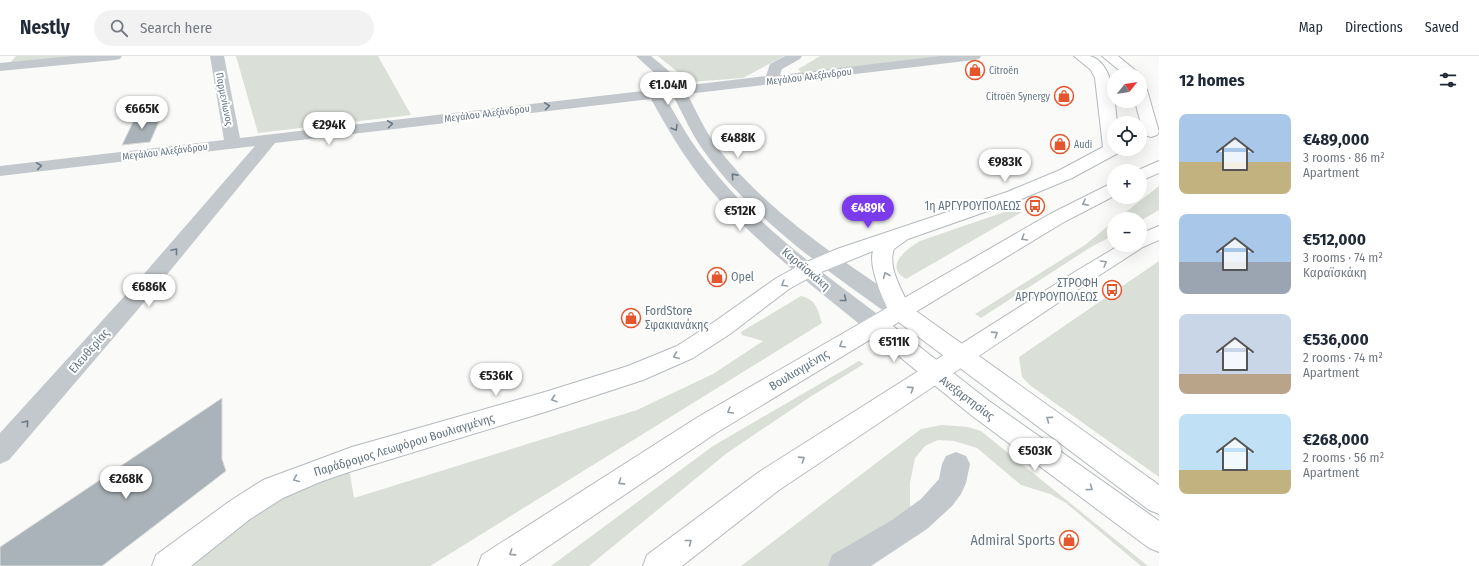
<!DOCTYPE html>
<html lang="en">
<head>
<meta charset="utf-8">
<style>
  body { margin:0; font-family:"Fira Sans Condensed",sans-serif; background:#f2f2f3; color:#1f2937; height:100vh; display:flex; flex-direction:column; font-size:15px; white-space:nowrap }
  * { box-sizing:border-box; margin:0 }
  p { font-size:13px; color:#747a83 }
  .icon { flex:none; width:22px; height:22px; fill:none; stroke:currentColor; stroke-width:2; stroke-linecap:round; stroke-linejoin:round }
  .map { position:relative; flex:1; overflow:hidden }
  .details { display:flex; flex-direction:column; background:#fff; width:320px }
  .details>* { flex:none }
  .needle { width:26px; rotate:60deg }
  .controls { position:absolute; left:1107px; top:12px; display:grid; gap:8px }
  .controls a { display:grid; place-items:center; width:40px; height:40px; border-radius:50%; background:#fff; box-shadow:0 4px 16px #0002; font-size:20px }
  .price { position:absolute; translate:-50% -34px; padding:0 9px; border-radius:14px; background:#fff; color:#222; font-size:13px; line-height:26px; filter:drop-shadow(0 1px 2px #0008) }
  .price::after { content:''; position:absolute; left:50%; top:24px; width:12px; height:9px; margin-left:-6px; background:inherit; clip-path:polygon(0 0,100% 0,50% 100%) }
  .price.on { background:#7c3aed; color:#fff }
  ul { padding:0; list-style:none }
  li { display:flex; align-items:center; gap:12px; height:100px; padding:0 20px }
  li span { display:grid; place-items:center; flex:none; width:112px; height:80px; border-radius:8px; color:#555 }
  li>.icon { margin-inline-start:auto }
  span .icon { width:48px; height:48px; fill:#fffc; stroke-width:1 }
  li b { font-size:17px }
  h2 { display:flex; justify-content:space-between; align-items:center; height:48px; padding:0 20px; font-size:17px }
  header { display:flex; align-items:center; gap:24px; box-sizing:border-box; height:56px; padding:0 20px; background:#fff; border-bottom:1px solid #e0e1e3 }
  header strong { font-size:19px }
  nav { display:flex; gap:22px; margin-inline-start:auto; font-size:14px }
  .search { width:280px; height:36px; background:#f2f2f3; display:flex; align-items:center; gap:10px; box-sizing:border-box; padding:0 14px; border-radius:22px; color:#747a83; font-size:15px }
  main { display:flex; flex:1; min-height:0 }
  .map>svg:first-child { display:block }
  .green { fill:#dadfd7 }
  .building { fill:#aab3b9; stroke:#dcdcda }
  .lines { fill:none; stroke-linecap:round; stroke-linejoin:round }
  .secondary-casing { stroke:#b3babf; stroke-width:2 }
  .primary-casing { stroke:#b5babe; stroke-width:2 }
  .street { fill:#c3c8cc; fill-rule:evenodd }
  .secondary { fill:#fff; fill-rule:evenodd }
  .primary { fill:#fff; fill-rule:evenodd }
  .oneway { stroke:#6a7a87 }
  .oneway2 { stroke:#939fa8 }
  .labels { text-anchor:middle; stroke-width:4; stroke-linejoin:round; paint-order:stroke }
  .far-poi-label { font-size:10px; fill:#657683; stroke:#fff; text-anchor:start }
  .far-street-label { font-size:10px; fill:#657683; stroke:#fff }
  .poi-label { font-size:12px; fill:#657683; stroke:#fff; text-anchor:end }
  .street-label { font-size:12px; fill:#657683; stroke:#fff }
  .near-poi-label { font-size:14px; fill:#657683; stroke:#fff; text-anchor:end }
</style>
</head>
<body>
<header>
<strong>Nestly</strong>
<div class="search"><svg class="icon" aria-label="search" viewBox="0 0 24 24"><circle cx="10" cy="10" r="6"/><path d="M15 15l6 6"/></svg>Search here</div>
<nav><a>Map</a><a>Directions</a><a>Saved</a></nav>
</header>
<main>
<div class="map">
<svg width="1159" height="510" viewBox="0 0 1159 510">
  <rect width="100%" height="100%" fill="#fafaf8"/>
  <path class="green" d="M16,0H79L10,7Z
    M236,0H378L411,59L258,77Z
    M658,0H784L743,22L690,26Z
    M820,0H940L802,17L798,13L800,12Z
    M1159,130V154L1140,165V163H1117Z
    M1016,152L1022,156L906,223C883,210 907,193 920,185Z
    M1114,165V179L1091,191L981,262L975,258L1085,189Z
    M1159,205V421L1031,330L1022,321L1019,301Z
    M801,240C817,244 817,253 822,267L430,510H179L283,435L349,412L354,442L637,354L713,318L763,285L742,279L741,276Z
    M859,305L864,308L810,341L727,397L589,510H551L713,390Z
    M942,369L968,371L981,375L1148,510H1141L1066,447L1050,438L1021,429L977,392L954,385L938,384L925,390L915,402L910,427V461L888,471L827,510H741L921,373Z"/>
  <path class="building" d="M162,59L150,86L122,89L135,62Z
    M222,342V403L226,415L102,510H0V491Z"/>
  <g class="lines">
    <g class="secondary-casing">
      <path id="secondary" d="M1074,0C1079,0 1086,0 1090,0C1114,7 1115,48 1117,67H1114V93H1122L1120,96L1072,122L1019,144L908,183L894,193C887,211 902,234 909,250L1159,429V458L1149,454L892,261C884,246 868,211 873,195L814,219L789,233L730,278L693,302L643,324L545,356L352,415L320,426L283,442L250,463L191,510H152L156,499L230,445L263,424L352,391L545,336L628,310L677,290L714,266L775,223L800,209L837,193L1007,136L1060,114L1103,91L1095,22L1091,14Z
        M1102,0H1118L1141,19L1140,21V19H1125Z
        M1140,30L1145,31L1147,34L1159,76L1157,79L1151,81L1145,79L1143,76L1135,45H1140Z
        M876,261L884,263L989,345L1159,465V496L1149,492L971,359L868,275L865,269L868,263Z"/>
    </g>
    <g class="primary-casing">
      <path id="primary" d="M1159,105V117L1140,125V115H1136Z
        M1114,128V140L1064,166L716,377L519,510H478L482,499L698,361L1050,158L1108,129Z
        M1159,170V184L1143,191L1092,224L779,434L682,510H643L647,499L759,416L1078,214L1120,189H1140V178Z"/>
    </g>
    <path class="street" d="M72,0H122L120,3L115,4L0,15V7Z
      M210,0H224L240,82L668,32L660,22L636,0H651L670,16L682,30L766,20L770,8L785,0H802L800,3L782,13L780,19L939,0H981L979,3L974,4L687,38C697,56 705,75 717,91C768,157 840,203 908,249L911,255L908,261L900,263L892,261C825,213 755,165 706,98C692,80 684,59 673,40L665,41C677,61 688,82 702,100C752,166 819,214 884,263L887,269L884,275L876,277L868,275C813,230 755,187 709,132C686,104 668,74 651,43L275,87L146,244L9,404L0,408V377L130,234L255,90L0,120V110L224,84Z
      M956,396L966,400L970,408L966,427L961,438L952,450L927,473L871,510H828L832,499L892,464L921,443L939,423L942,408L946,400Z"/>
    <use href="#secondary" class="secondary"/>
    <use href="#primary" class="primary"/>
  </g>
  <defs><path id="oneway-chevron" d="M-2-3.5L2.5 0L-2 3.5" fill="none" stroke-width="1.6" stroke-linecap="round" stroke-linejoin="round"/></defs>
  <g class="oneway">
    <use href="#oneway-chevron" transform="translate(547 50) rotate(-7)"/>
    <use href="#oneway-chevron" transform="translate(390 68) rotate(-7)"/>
    <use href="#oneway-chevron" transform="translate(675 72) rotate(59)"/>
    <use href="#oneway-chevron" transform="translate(39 110) rotate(-7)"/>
    <use href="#oneway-chevron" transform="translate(734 120) rotate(-132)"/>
    <use href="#oneway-chevron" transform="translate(175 195) rotate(-50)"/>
    <use href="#oneway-chevron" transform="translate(844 243) rotate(39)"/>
    <use href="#oneway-chevron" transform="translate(26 367) rotate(-49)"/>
  </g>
  <g class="oneway2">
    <use href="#oneway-chevron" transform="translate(1085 147) rotate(153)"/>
    <use href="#oneway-chevron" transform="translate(1024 182) rotate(149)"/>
    <use href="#oneway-chevron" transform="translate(1104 207) rotate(-31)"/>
    <use href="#oneway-chevron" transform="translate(886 219) rotate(-113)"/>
    <use href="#oneway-chevron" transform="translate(784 228) rotate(149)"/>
    <use href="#oneway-chevron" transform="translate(995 278) rotate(-33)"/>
    <use href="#oneway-chevron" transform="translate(842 289) rotate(149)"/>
    <use href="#oneway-chevron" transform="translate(676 300) rotate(157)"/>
    <use href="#oneway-chevron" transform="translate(911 333) rotate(-33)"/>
    <use href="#oneway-chevron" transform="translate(554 343) rotate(162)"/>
    <use href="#oneway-chevron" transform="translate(730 355) rotate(149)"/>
    <use href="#oneway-chevron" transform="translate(1049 363) rotate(-144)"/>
    <use href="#oneway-chevron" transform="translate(802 403) rotate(-33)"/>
    <use href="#oneway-chevron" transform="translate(296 423) rotate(157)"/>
    <use href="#oneway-chevron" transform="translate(621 426) rotate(147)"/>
    <use href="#oneway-chevron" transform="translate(1090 432) rotate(36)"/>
    <use href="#oneway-chevron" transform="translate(689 486) rotate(-38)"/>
    <use href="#oneway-chevron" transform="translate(512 497) rotate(147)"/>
  </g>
  <defs>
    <g id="shop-ring" transform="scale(1)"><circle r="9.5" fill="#fff" stroke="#e4572e" stroke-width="1.5"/><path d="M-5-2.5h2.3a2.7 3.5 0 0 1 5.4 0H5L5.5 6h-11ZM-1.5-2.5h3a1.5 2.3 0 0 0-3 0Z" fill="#e4572e"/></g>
    <g id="bus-ring" transform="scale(1)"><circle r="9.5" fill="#fff" stroke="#e4572e" stroke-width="1.5"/><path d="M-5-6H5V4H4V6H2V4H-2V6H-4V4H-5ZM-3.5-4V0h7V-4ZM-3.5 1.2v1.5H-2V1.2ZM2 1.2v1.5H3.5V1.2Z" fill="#e4572e"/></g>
  </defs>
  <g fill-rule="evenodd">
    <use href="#shop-ring" x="975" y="14"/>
    <use href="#shop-ring" x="1064" y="40"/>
    <use href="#shop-ring" x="1060" y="88"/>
    <use href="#bus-ring" x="1035" y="150"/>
    <use href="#shop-ring" x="717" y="221"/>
    <use href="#bus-ring" x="1112" y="234"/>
    <use href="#shop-ring" x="631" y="262"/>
    <use href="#shop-ring" x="1069" y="484"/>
  </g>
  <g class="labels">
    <g class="far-poi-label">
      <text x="989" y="18">Citroën</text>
      <text x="1050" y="44" text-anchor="end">Citroën Synergy</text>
      <text x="1074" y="92">Audi</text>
    </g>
    <g class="far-street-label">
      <text transform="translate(809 20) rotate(-7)" y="4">Μεγάλου Αλεξάνδρου</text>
      <text transform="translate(225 43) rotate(79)" y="4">Παρμενίωνος</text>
      <text transform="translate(487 57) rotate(-7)" y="4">Μεγάλου Αλεξάνδρου</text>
      <text transform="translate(165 95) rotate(-7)" y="4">Μεγάλου Αλεξάνδρου</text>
    </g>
    <g class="poi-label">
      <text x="1021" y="154">1η ΑΡΓΥΡΟΥΠΟΛΕΩΣ</text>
      <text x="731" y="225" text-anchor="start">Opel</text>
      <text x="1098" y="231">ΣΤΡΟΦΗ<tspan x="1098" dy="14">ΑΡΓΥΡΟΥΠΟΛΕΩΣ</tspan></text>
      <text x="645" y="259" text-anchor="start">FordStore<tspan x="645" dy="14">Σφακιανάκης</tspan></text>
    </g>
    <g class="street-label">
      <text transform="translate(806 213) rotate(40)" y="4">Καραϊσκάκη</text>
      <text transform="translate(89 295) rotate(-49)" y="4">Ελευθερίας</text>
      <text transform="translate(799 314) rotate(-31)" y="4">Βουλιαγμένης</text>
      <text transform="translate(967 342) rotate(37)" y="4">Ανεξαρτησίας</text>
      <text transform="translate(404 389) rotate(-17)" y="4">Παράδρομος Λεωφόρου Βουλιαγμένης</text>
    </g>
    <g class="near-poi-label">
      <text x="1055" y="489">Admiral Sports</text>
    </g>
  </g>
</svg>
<div class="controls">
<a><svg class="needle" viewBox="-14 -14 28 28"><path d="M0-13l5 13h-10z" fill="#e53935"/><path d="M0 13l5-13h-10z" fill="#747a83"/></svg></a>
<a><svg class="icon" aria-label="locate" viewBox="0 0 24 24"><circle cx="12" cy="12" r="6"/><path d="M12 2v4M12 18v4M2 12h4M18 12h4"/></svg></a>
<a>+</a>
<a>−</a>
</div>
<b class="price" style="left:668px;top:50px">€1.04M</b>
<b class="price" style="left:142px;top:74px">€665K</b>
<b class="price" style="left:329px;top:90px">€294K</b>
<b class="price" style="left:738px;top:103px">€488K</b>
<b class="price" style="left:1005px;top:127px">€983K</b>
<b class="price on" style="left:868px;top:173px">€489K</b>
<b class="price" style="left:740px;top:176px">€512K</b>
<b class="price" style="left:149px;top:252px">€686K</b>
<b class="price" style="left:894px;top:307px">€511K</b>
<b class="price" style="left:496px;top:341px">€536K</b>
<b class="price" style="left:1035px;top:416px">€503K</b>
<b class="price" style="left:126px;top:444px">€268K</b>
</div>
<section class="details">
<h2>12 homes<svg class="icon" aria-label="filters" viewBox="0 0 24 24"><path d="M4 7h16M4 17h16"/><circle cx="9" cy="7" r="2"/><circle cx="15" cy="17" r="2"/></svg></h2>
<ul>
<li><span style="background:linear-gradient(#a9c7e8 60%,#c2b280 0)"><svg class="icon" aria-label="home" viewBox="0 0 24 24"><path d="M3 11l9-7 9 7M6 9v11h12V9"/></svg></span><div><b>€489,000</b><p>3 rooms · 86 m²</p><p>Apartment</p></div></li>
<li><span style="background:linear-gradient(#a9c7e8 60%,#9aa5b1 0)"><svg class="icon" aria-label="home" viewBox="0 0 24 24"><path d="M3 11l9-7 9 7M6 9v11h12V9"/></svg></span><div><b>€512,000</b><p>3 rooms · 74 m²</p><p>Καραϊσκάκη</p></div></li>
<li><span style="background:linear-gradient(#c9d6e8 75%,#b9a48a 0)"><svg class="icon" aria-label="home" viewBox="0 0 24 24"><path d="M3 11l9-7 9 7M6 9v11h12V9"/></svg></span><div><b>€536,000</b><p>2 rooms · 74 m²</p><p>Apartment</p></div></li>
<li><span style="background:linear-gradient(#bfe0f5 70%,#c2b280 0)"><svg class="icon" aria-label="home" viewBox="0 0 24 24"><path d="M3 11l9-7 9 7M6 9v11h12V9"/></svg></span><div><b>€268,000</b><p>2 rooms · 56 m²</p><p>Apartment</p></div></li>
</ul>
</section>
</main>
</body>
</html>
